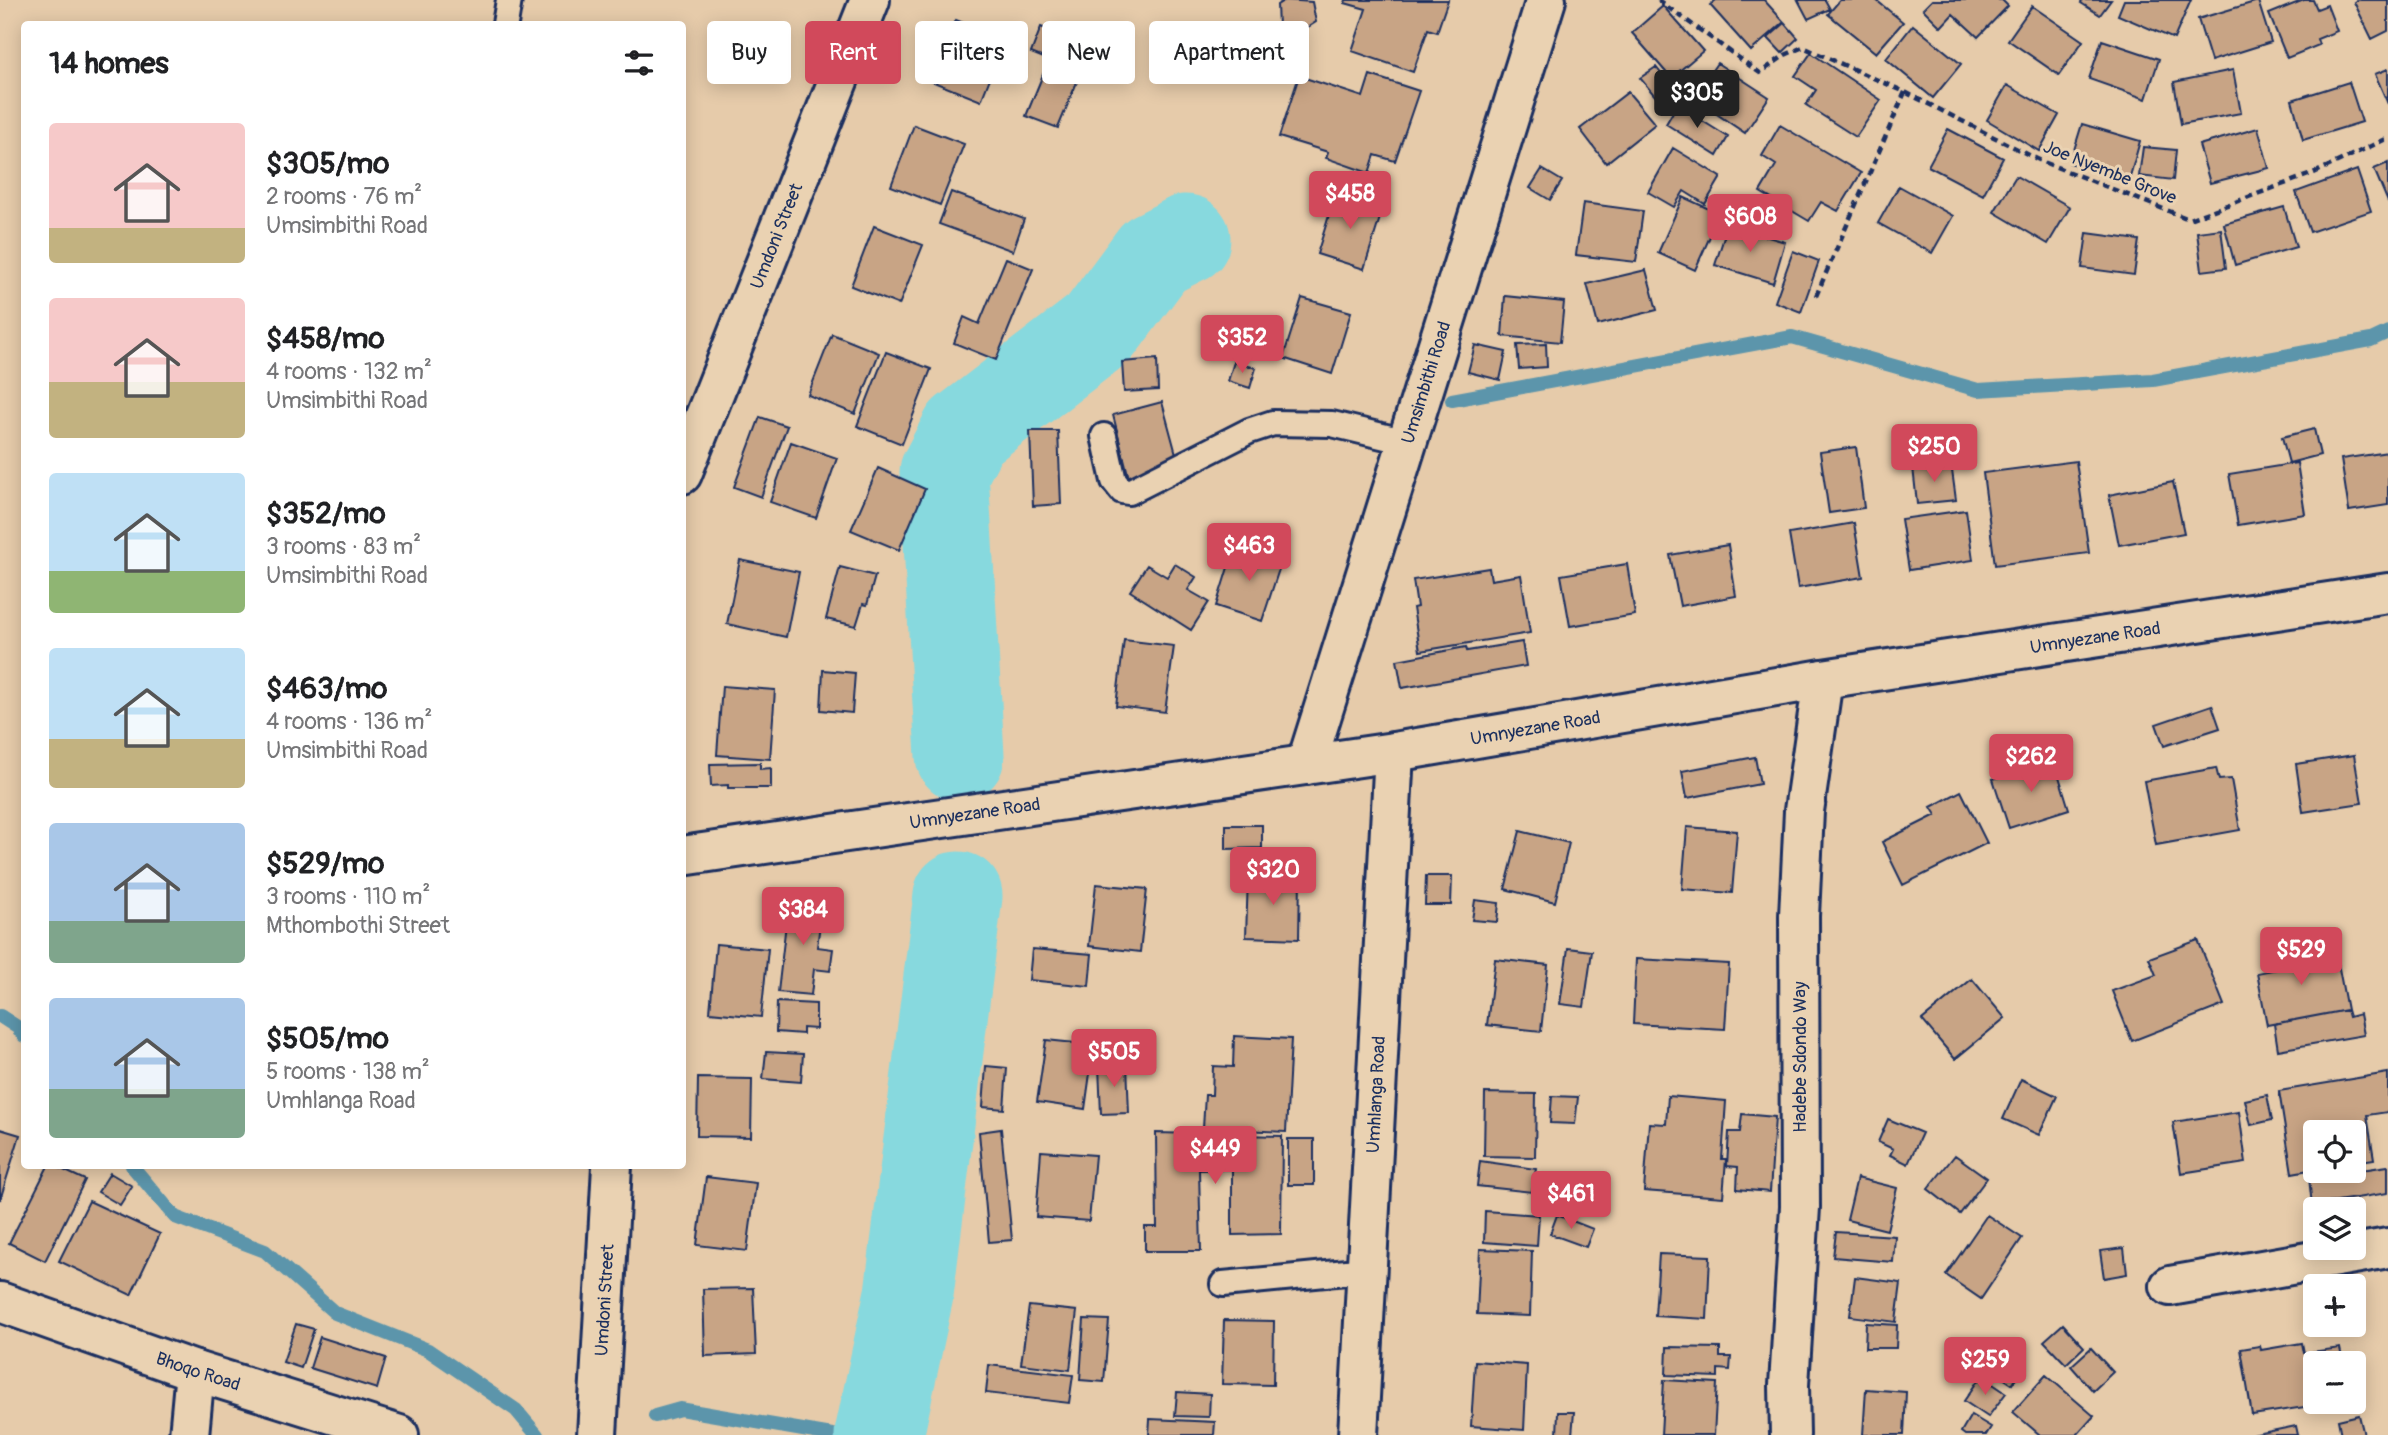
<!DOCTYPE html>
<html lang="en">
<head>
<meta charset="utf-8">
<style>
  body { margin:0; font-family:Pangolin,sans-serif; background:#f2f2f2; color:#202124; height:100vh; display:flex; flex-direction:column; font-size:26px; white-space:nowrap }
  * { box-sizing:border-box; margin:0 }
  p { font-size:23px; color:#757577 }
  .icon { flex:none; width:38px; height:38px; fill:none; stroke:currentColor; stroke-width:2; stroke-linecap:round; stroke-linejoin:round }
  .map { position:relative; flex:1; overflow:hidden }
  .drawer { position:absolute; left:21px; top:21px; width:665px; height:1148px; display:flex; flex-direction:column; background:#fff; border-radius:7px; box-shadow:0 4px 18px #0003 }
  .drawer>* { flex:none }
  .banner { position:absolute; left:707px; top:21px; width:665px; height:63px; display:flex; gap:14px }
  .controls { position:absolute; left:2303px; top:1120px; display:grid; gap:14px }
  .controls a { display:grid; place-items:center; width:63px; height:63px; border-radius:7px; background:#fff; box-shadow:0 4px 18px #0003; font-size:35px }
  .price { position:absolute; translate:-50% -60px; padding:0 16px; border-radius:7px; background:#d1495b; color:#fff; font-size:23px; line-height:46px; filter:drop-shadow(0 2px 4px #0008) }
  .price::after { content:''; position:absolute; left:50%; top:42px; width:21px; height:16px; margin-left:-10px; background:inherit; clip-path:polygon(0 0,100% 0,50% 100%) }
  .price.current { background:#222; color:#fff }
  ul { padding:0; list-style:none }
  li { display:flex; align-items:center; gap:21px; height:175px; padding:0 28px }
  li span { display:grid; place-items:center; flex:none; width:196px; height:140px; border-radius:7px; color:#555 }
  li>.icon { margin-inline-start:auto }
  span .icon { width:84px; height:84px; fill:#fffc; stroke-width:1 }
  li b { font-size:30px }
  h2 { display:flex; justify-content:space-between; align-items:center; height:84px; padding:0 28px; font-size:30px }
  .chip { padding:0 24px; border-radius:7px; background:#fff; box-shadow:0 4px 18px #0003; font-size:24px; line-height:63px }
  .chip.current { background:#d1495b; color:#fff }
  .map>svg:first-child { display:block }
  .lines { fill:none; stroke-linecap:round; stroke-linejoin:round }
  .stream { stroke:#5c95ab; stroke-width:14 }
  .river { stroke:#87d9de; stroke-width:89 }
  .building { fill:#c8a485; stroke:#1b2f5e; stroke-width:2 }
  .service-casing { stroke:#1b2f5e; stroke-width:30 }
  .minor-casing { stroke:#1b2f5e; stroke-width:44 }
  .path { stroke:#1b2f5e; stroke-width:4.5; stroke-dasharray:7 5; stroke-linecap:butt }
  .service { stroke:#ead2b2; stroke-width:24 }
  .minor { stroke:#ead2b2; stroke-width:38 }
  .labels { text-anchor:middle; stroke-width:6; stroke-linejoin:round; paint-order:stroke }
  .street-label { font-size:18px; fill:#1b2f5e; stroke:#ead2b2 }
</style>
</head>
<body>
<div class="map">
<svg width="2388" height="1435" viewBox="0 0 2388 1435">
  <rect width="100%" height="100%" fill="#e6cbaa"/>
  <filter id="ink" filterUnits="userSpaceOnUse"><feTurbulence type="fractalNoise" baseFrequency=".0143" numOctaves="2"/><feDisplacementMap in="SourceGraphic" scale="14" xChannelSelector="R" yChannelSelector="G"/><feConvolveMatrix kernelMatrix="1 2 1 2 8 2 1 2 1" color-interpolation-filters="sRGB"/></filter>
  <g filter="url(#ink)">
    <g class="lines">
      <path class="stream" d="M1452,400L1792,337L1978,390L2153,380L2371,340L2388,332
        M0,1016L17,1027L24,1036
        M132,1166L175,1217L265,1251L335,1313L428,1350L516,1410L537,1435
        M655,1416L680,1409L832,1435"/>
      <path class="river" d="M960,756L944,472L965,432L1100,328L1154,255L1186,239
        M879,1435L909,1294L958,896"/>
    </g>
    <path class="building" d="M1285,0L1312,2L1316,22L1297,34L1278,25L1277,5Z
      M1346,0H1448L1437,32L1428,29L1413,72L1352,51L1366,9L1345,3Z
      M1716,0H1764L1784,22L1751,51L1710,5Z
      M1798,0H1825L1830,9L1808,19Z
      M1840,0H1876L1903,22L1876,53L1828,14Z
      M1932,0H2002L2008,6L1978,37L1953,14L1941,27L1923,9Z
      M2083,0H2111L2100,15L2081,3Z
      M2124,0H2191L2174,39L2118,15Z
      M2304,0H2313L2317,9L2327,5L2337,31L2317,39L2319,45L2287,58L2269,14Z
      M2357,0H2388V31L2372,39L2354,2Z
      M2258,1L2271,42L2211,61L2198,19Z
      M1663,6L1703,51L1671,78L1632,33Z
      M2032,6L2083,41L2059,75L2008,40Z
      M956,20L1005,40L981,101L931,81Z
      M1785,23L1798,38L1782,53L1768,38Z
      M1913,25L1961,64L1933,98L1886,59Z
      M1041,27L1091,48L1058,128L1026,116L1049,60L1031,53Z
      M2102,40L2159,59L2146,99L2089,79Z
      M1811,53L1881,100L1856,137L1806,105L1816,90L1795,76Z
      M1717,63L1769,97L1745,133L1693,98Z
      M1656,67L1670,85L1655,96L1640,78Z
      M2388,69V104L2375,74Z
      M2233,70L2241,113L2181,124L2174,82Z
      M1370,75L1419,91L1395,161L1375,155L1369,173L1326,158L1328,152L1279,137L1299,76L1363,97Z
      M2349,82L2362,122L2303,140L2292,100Z
      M2007,85L2059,115L2039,151L1987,120Z
      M1628,92L1655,124L1606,163L1580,129Z
      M1677,105L1728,137L1717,156L1666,124Z
      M2082,124L2140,141L2129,180L2070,163Z
      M914,125L964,144L940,205L891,186Z
      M1780,125L1861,173L1838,211L1821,202L1809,221L1760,192L1776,165L1762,156Z
      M2258,128L2269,168L2210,183L2199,145Z
      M1948,129L2003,158L1983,195L1928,166Z
      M2143,147L2176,150L2173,180L2139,176Z
      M1673,148L1721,177L1705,204L1684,191L1674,207L1648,192Z
      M2388,163V202L2374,169Z
      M1542,169L1562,181L1550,200L1530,188Z
      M2357,170L2371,211L2310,232L2296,192Z
      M2016,176L2070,207L2048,244L1994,212Z
      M1899,186L1953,216L1932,253L1878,223Z
      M951,192L1024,219L1013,251L939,224Z
      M1336,193L1383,208L1364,269L1317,254Z
      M1683,197L1720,214L1695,270L1658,253Z
      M1583,203L1643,211L1636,262L1576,255Z
      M2284,207L2296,247L2235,265L2224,224Z
      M1728,225L1785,242L1773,283L1715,265Z
      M874,226L923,245L899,305L851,286Z
      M2221,229L2226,268L2202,271L2197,232Z
      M2087,233L2139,240L2134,275L2082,268Z
      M1793,251L1819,261L1801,312L1775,302Z
      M1006,258L1033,269L996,360L954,343L964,317L979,324Z
      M1646,270L1657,310L1598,325L1587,284Z
      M1505,296L1564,302L1560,342L1502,336Z
      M1302,298L1351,312L1332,374L1283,358Z
      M832,334L879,353L855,414L808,395Z
      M1546,344L1547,367L1519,369L1517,345Z
      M1475,345L1506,352L1500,380L1468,372Z
      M886,352L931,369L902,444L857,426Z
      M1157,359L1158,390L1124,392L1122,362Z
      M1234,362L1256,368L1250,388L1228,381Z
      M1162,402L1179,465L1129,478L1113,415Z
      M760,417L787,426L761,497L734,487Z
      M2314,429L2320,455L2289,463L2282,437Z
      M1030,431H1058L1061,504L1033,506Z
      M791,442L837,458L816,518L770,502Z
      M1856,447L1864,508L1829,513L1820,452Z
      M2388,452V505L2349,511L2341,459Z
      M2076,461L2089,553L1995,565L1983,473Z
      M1951,463L1956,500L1917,504L1913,467Z
      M2297,463L2305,514L2238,525L2229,474Z
      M878,468L925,489L899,550L851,530Z
      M2173,482L2184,533L2119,545L2109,495Z
      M1966,510L1973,560L1909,570L1901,519Z
      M1854,523L1863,577L1798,588L1789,534Z
      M1235,545L1282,560L1262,621L1216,606Z
      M1728,545L1736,596L1680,606L1670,555Z
      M740,560L799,572L786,637L727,624Z
      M1175,564L1196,577L1188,590L1209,602L1191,630L1130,591L1147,565L1167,577Z
      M1627,564L1635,615L1570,626L1561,575Z
      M840,567L875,576L867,605L863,604L856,626L826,619Z
      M1489,568L1491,580L1521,575L1530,633L1420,651L1413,608L1417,607L1413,580Z
      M1124,640L1174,646L1165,712L1116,706Z
      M1522,642L1526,666L1402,688L1397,660L1466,647L1467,651Z
      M823,670L855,673L852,713L821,710Z
      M722,686L775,690L770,759L717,755Z
      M2212,705L2220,728L2164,746L2156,724Z
      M2354,755L2362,803L2303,812L2296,764Z
      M1755,757L1760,784L1687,798L1682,771Z
      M2054,760L2069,809L2009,828L1993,779Z
      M760,763V769L771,768V788H728V785L711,786L710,764Z
      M2216,768L2219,780L2231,779L2240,830L2156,845L2144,781Z
      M1961,791L1987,843L1903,885L1882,842L1936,815L1931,807Z
      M1226,825H1262V848L1226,849Z
      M1687,827L1737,831L1732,893L1682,889Z
      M1520,831L1569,843L1555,902L1505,889Z
      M1248,876L1300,877L1299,939L1246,937Z
      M1426,876H1452L1451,905H1425Z
      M1096,884L1147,889L1140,952L1089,946Z
      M789,897L823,901L817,947L833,949L830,971L814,969L811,995L778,992Z
      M1475,900L1499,903L1497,922L1472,920Z
      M2198,940L2224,1005L2132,1041L2112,991L2156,975L2149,958Z
      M716,944L768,949L761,1017L710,1012Z
      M2304,945L2308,963L2337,958L2347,1010L2267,1025L2257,973L2277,969L2273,951Z
      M1568,948L1592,951L1584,1007L1560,1004Z
      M1032,949L1092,954L1089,986L1029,980Z
      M1495,959L1548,965L1541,1031L1487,1025Z
      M1636,959L1729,964L1725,1029L1633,1024Z
      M1972,979L2005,1018L1955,1059L1922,1020Z
      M777,1002L816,1004V1029L803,1028V1034L776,1032Z
      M2347,1010L2349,1017L2360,1014L2364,1035L2278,1050L2274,1024Z
      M1234,1036L1291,1039L1286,1132L1203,1128L1205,1095H1212L1213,1066L1233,1067Z
      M1046,1040L1094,1045L1085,1109L1037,1102Z
      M766,1052L803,1054L801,1082L763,1079Z
      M1127,1064L1129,1113L1101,1114L1099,1066Z
      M986,1066L1007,1068L1004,1109L983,1107Z
      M2388,1073V1112L2367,1115L2374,1159L2354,1162V1132H2315V1169L2292,1173L2279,1091Z
      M698,1078L752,1079L751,1137L697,1136Z
      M2021,1079L2057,1096L2039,1135L2003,1119Z
      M1485,1093L1536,1094L1535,1157L1484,1156Z
      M2267,1095L2272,1120L2251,1125L2245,1100Z
      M1552,1096L1578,1097L1575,1124L1550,1123Z
      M1668,1096L1726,1101L1722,1159H1726L1723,1197L1644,1191L1649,1123L1666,1124Z
      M2239,1112L2246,1163L2181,1173L2173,1122Z
      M1742,1114L1775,1117L1770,1192L1737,1189L1738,1167L1727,1166L1729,1132H1740Z
      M1888,1119L1922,1133L1908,1164L1890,1155L1893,1149L1878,1142Z
      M0,1129L20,1135L0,1200Z
      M1001,1129L1012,1240L989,1242L979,1132Z
      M1156,1133L1282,1136L1281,1234L1232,1235V1169L1199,1170L1201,1251H1145V1227H1157Z
      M1288,1139H1314V1185H1288Z
      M1041,1151L1095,1155L1089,1221L1036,1217Z
      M1955,1155L1987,1178L1960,1214L1928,1189Z
      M1480,1161L1536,1169L1532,1192L1477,1186Z
      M48,1166H55L85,1180L45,1261L9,1243Z
      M2388,1166V1193L2312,1205L2309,1178Z
      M110,1173L132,1186L120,1205L98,1192Z
      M706,1177L756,1183L747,1251L697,1245Z
      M1857,1178L1897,1188L1887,1230L1847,1220Z
      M89,1201L160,1234L131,1295L59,1261Z
      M1485,1211L1539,1215L1537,1246L1484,1242Z
      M1557,1215L1593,1229L1586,1247L1550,1234Z
      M1987,1215L2022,1238L1981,1299L1946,1275Z
      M1836,1232L1895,1236L1893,1262L1833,1257Z
      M2124,1248L2127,1274L2104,1278L2100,1251Z
      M1480,1249L1532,1251L1530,1316L1477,1314Z
      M1659,1254L1710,1256L1707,1319L1655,1316Z
      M1855,1277L1901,1283L1896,1322L1850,1316Z
      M753,1288L756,1354L705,1356L703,1289Z
      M1029,1306L1077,1311L1070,1370L1021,1364Z
      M1084,1319L1109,1320L1104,1382L1080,1380Z
      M1224,1320L1274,1321L1273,1385L1222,1384Z
      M1866,1323L1897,1325L1896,1348H1865Z
      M296,1324L314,1329L301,1368L283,1362Z
      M2063,1324L2084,1347L2066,1364L2044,1341Z
      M320,1337L386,1358L377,1389L310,1368Z
      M2302,1343L2304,1353L2340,1348L2343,1363H2315V1402H2338L2252,1415L2241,1349L2260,1346L2261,1350Z
      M1667,1347L1720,1348V1357H1731L1730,1370L1718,1369V1377L1666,1375Z
      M2002,1347L2026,1363L2012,1384L1988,1368Z
      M2091,1348L2113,1372L2093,1391L2071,1366Z
      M1475,1361L1527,1365L1524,1430L1471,1426Z
      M989,1365L1073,1375L1069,1403L986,1393Z
      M2046,1375L2094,1416L2077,1435H2040L2013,1412Z
      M1981,1376L2006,1393L1988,1417L1964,1401Z
      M1664,1380L1717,1383L1714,1435H1661Z
      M1866,1389L1906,1392L1904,1435H1863Z
      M1177,1392L1210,1394L1209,1417L1175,1416Z
      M1558,1412H1574L1572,1435H1557Z
      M1971,1415L1991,1427L1986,1435H1965L1961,1432Z
      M2359,1415L2364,1435H2341L2338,1420Z
      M1150,1419L1215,1422L1214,1435H1149Z
      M2296,1426L2298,1435H2252Z"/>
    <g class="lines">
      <g class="service-casing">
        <path id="service" d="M505,24L509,0
          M1104,436L1114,481L1122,491L1129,492L1249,431L1273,423L1332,424L1407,442
          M1223,1284L1367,1270"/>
      </g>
      <g class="minor-casing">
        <g id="minor">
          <path id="s1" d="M682,474L870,0"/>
          <path id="s2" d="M1306,765L1546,0"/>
          <path id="s3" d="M682,856L1394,752L1823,679L2388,593"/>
          <path d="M2170,1286L2388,1248"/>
          <path id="s4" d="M0,1302L195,1371L399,1435"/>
          <path d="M189,1435L195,1371"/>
          <path id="s5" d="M597,1435L612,1166"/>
          <path id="s6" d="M1358,1435L1394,752"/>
          <path d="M1790,1435L1789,1385L1800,1207L1799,916L1804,811L1823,679"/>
        </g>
      </g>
      <path class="path" d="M1658,0L1760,73L1785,55L1803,47L1905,92L2041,161L2189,219L2314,173L2388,138
        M1816,296L1905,92"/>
      <use href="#service" class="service"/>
      <use href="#minor" class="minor"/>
    </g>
  </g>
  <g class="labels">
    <g class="street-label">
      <text transform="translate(2110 172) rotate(22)" y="6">Joe Nyembe Grove</text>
      <text dy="6" stroke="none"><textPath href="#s1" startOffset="256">Umdoni Street</textPath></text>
      <text dy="6" stroke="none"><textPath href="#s2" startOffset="401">Umsimbithi Road</textPath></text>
      <text dy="6" stroke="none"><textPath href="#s3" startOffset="1430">Umnyezane Road</textPath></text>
      <text dy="6" stroke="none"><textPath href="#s3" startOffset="863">Umnyezane Road</textPath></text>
      <text dy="6" stroke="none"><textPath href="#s3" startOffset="296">Umnyezane Road</textPath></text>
      <text transform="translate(1800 1057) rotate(-90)" y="6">Hadebe Sdondo Way</text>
      <text dy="6" stroke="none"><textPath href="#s6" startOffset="341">Umhlanga Road</textPath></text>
      <text dy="6" stroke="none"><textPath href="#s5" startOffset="135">Umdoni Street</textPath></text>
      <text dy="6" stroke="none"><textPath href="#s4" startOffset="210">Bhoqo Road</textPath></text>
    </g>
  </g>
</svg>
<div class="controls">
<a><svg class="icon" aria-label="locate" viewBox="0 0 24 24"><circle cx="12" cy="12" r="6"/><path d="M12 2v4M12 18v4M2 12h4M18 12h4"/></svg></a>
<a><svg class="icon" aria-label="layers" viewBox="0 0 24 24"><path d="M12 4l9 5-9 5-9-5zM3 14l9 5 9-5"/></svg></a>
<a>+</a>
<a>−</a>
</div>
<b class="price current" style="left:1697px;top:130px">$305</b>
<b class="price" style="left:1350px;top:231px">$458</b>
<b class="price" style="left:1750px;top:254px">$608</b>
<b class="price" style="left:1242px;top:375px">$352</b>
<b class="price" style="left:1934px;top:484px">$250</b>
<b class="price" style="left:1249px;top:583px">$463</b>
<b class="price" style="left:2031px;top:794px">$262</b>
<b class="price" style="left:1273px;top:907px">$320</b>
<b class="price" style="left:803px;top:947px">$384</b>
<b class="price" style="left:2301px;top:987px">$529</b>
<b class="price" style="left:1114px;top:1089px">$505</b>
<b class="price" style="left:1215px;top:1186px">$449</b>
<b class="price" style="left:1571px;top:1231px">$461</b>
<b class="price" style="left:1985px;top:1397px">$259</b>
<div class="banner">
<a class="chip">Buy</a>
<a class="chip current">Rent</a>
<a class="chip">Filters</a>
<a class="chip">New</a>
<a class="chip">Apartment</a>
</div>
<section class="drawer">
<h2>14 homes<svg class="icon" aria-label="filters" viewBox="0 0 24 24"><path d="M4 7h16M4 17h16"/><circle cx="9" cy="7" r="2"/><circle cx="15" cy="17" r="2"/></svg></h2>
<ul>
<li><span style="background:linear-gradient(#f6c9c9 75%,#c2b280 0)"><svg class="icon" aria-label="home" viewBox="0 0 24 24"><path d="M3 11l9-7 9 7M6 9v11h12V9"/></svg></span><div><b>$305/mo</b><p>2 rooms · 76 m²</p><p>Umsimbithi Road</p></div></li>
<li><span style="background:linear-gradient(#f6c9c9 60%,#c2b280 0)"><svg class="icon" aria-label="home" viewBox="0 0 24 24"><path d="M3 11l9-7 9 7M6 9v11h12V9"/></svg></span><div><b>$458/mo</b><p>4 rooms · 132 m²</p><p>Umsimbithi Road</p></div></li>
<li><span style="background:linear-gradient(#bfe0f5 70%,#8fb573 0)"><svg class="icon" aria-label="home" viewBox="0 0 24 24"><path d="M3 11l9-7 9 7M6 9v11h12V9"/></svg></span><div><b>$352/mo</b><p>3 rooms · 83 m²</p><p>Umsimbithi Road</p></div></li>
<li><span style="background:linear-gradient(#bfe0f5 65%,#c2b280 0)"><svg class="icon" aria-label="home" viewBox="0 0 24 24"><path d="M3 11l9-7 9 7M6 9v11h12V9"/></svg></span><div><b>$463/mo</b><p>4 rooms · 136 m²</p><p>Umsimbithi Road</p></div></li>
<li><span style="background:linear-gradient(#a9c7e8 70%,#7fa58c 0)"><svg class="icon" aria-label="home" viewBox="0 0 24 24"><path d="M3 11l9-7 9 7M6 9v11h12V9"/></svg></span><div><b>$529/mo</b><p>3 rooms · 110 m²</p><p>Mthombothi Street</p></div></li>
<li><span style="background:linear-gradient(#a9c7e8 65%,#7fa58c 0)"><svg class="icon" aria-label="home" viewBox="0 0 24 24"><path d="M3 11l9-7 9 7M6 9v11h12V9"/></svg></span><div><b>$505/mo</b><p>5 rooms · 138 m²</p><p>Umhlanga Road</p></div></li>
</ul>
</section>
</div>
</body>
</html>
